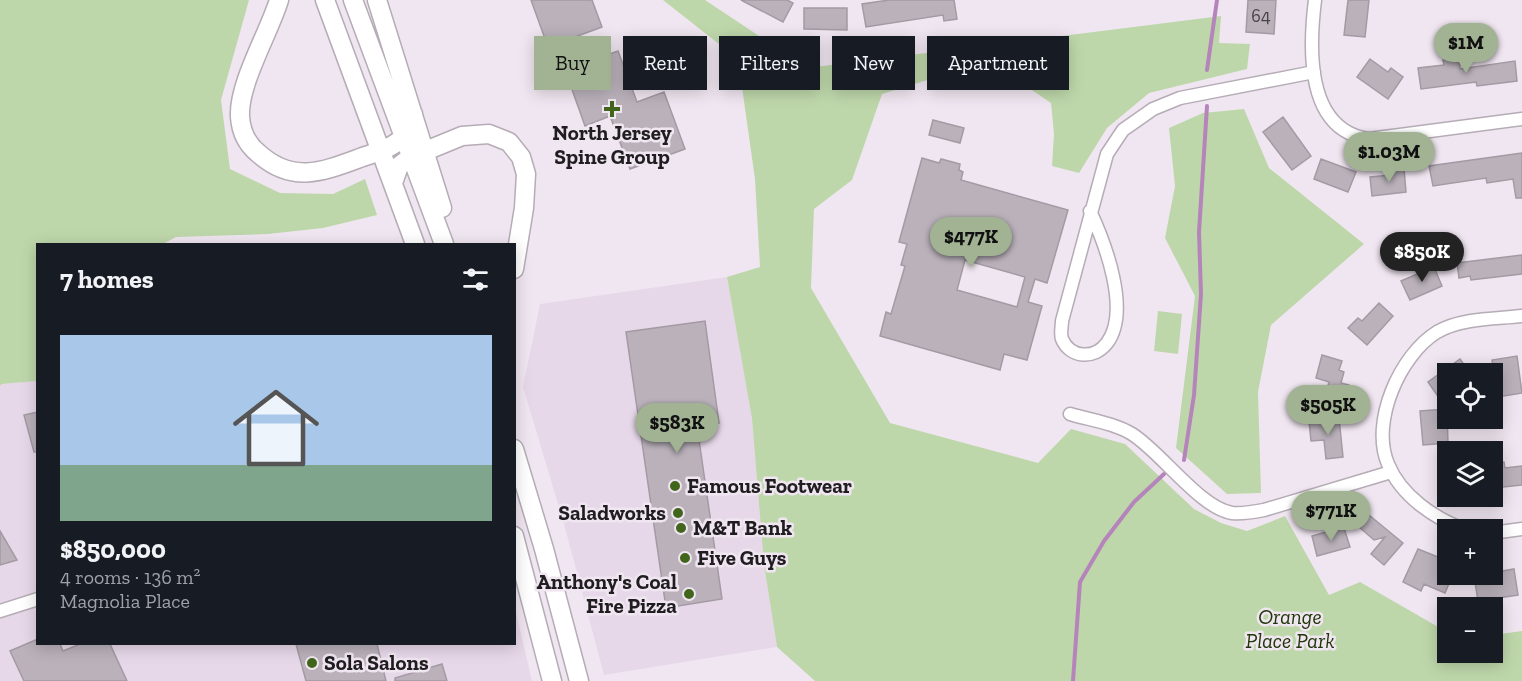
<!DOCTYPE html>
<html lang="en">
<head>
<meta charset="utf-8">
<style>
  body { margin:0; font-family:"Zilla Slab",serif; background:#20242c; color:#f1f3f6; height:100vh; display:flex; flex-direction:column; font-size:22px; white-space:nowrap }
  * { box-sizing:border-box; margin:0 }
  p { font-size:20px; color:#9ea1a6 }
  .icon { flex:none; width:33px; height:33px; fill:none; stroke:currentColor; stroke-width:2; stroke-linecap:round; stroke-linejoin:round }
  .map { position:relative; flex:1; overflow:hidden }
  .side { position:absolute; left:36px; top:243px; width:480px; height:402px; display:flex; flex-direction:column; background:#171b24; border-radius:0px; box-shadow:0 3px 15px #0003 }
  .side>* { flex:none }
  .guide { position:absolute; left:534px; top:36px; width:570px; height:54px; display:flex; gap:12px }
  .buttons { position:absolute; left:1437px; top:363px; display:grid; gap:12px }
  .buttons a { display:grid; place-items:center; width:66px; height:66px; border-radius:0px; background:#171b24; box-shadow:0 3px 15px #0003; font-size:30px }
  .price { position:absolute; translate:-50% -51px; padding:0 14px; border-radius:21px; background:#a2b394; color:#111; font-size:20px; line-height:39px; filter:drop-shadow(0 2px 3px #0008) }
  .price::after { content:''; position:absolute; left:50%; top:36px; width:18px; height:14px; margin-left:-9px; background:inherit; clip-path:polygon(0 0,100% 0,50% 100%) }
  .price.on { background:#222; color:#fff }
  ul { padding:0; list-style:none }
  li { display:grid; align-content:center; gap:12px; height:318px; padding:0 24px }
  li+li { border-top:2px solid #363941 }
  li span { display:grid; place-items:center; height:186px; border-radius:0px; color:#555 }
  li>.icon { margin-inline-start:auto }
  span .icon { width:108px; height:108px; fill:#fffc; stroke-width:1 }
  li b { font-size:26px }
  h2 { display:flex; justify-content:space-between; align-items:center; height:72px; padding:0 24px; font-size:26px }
  .chip { padding:0 21px; border-radius:0px; background:#171b24; box-shadow:0 3px 15px #0003; font-size:21px; line-height:54px }
  .chip.on { background:#a2b394; color:#111 }
  .map>svg:first-child { display:block }
  .built { fill:#e7d8e9 }
  .green { fill:#bed7aa }
  .lines { fill:none; stroke-linecap:round; stroke-linejoin:round }
  .stream { stroke:#b584bb; stroke-width:4 }
  .building { fill:#bab1bb; stroke:#a39aa4; stroke-width:1.5; fill-rule:evenodd }
  .minor-casing { stroke:#b5acb6; stroke-width:15 }
  .highway-casing { stroke:#b5acb6; stroke-width:21 }
  .minor { stroke:#fff; stroke-width:12 }
  .highway { stroke:#fff; stroke-width:18 }
  .poi-dot { fill:#42651c; stroke:#f0e6f1; stroke-width:2 }
  .labels { text-anchor:middle; stroke-width:5; stroke-linejoin:round; paint-order:stroke }
  .number-label { font-size:18px; fill:#464247 }
  .poi-label { font-size:21px; font-weight:bold; fill:#201d20; stroke:#f0e6f1; text-anchor:start }
  .park-label { font-size:21px; font-style:italic; fill:#213707; stroke:#f0e6f1 }
</style>
</head>
<body>
<div class="map">
<svg width="1522" height="681" viewBox="0 0 1522 681">
  <rect width="100%" height="100%" fill="#f0e6f1"/>
  <path class="built" d="M727,277L752,419L764,565L777,647L604,675L564,524L523,387L540,304Z
    M37,381L38,644H514L515,608L532,681H0V386L2,384Z"/>
  <path class="green" d="M0,0H249L221,100L230,169L280,193L333,194L365,179L377,215L323,228L268,234L176,237L163,244H38L37,381L2,384L0,386Z
    M663,0H705L807,68L1221,16L1219,43L1250,44L1247,69L1149,93L1107,128L1079,173L1052,166L1054,134L1051,103L1017,80L934,78L882,94L852,180L814,209L811,288L890,423L1038,463L1071,429L1125,444L1194,509L1221,523L1247,531L1285,516L1329,595L1360,582L1447,632L1448,652H1492L1493,635L1522,631V681H815L777,647L764,565L752,419L727,277L760,267L755,179L738,59Z
    M1244,109L1269,168L1364,244L1271,325L1258,392L1261,493L1227,494L1176,448L1195,296L1165,238L1175,186L1169,128L1203,113Z
    M1158,311L1182,314L1178,354L1154,351Z"/>
  <g class="lines">
    <path class="stream" d="M1207,70L1217,0
      M1184,460L1194,395L1201,294L1199,232L1207,106
      M1073,681L1080,582L1104,541L1134,502L1164,474"/>
  </g>
  <path class="building" d="M531,0H592L602,27L548,47Z
    M741,0H787L793,3L783,22Z
    M889,0H954L957,19L944,21L943,15L866,27L862,4Z
    M1248,0H1276L1274,34L1246,32Z
    M1348,0H1369L1365,37L1344,35Z
    M804,8H847V30L804,29Z
    M618,51L637,102L664,92L685,149L630,169L610,116L585,126L565,70Z
    M1459,58L1460,69L1515,61L1517,81L1477,86L1476,82L1421,89L1418,68L1444,65L1443,60Z
    M1370,59L1388,72L1391,68L1403,77L1388,99L1357,77Z
    M1283,117L1311,156L1292,170L1263,132Z
    M933,120L964,128L960,143L929,135Z
    M1522,153V198H1516L1513,179L1487,183L1486,178L1433,186L1429,166Z
    M922,158L939,163L941,159L960,164L959,170L963,172L961,180L1068,210L1047,283L1035,279L1028,302L1042,306L1027,360L1004,354L1000,370L880,336L886,312L891,314L905,266L901,265L907,244L899,242ZM965,260L1025,277L1017,307L957,290Z
    M1321,159L1356,172L1348,192L1314,179Z
    M1404,168L1406,192L1372,196L1370,177L1391,175L1390,170Z
    M1522,255V274L1471,280L1470,276L1459,278L1457,263Z
    M1434,267L1442,286L1410,300L1401,281Z
    M1379,303L1393,316L1367,345L1348,328L1358,318L1362,321Z
    M705,321L719,423L697,426L722,599L666,608L626,332Z
    M1322,355L1342,361L1339,370L1344,372L1341,383L1349,385L1342,408L1323,403L1329,382L1316,378Z
    M1517,356L1522,393L1498,397L1492,360Z
    M1460,359L1471,374H1448V392L1439,398L1428,382Z
    M1447,409L1448,443L1423,445L1420,411Z
    M38,412V452H34L24,415Z
    M1339,418L1343,457L1326,459L1324,440L1311,441L1309,421Z
    M1504,462L1505,468L1522,466V485L1494,488L1492,463Z
    M1369,515L1403,543L1384,565L1371,554L1385,537L1374,540L1359,527Z
    M1340,528H1344L1350,547L1317,556L1312,536Z
    M0,531L17,560L0,565Z
    M1418,549L1448,561V574H1453L1445,593L1424,584L1421,591L1403,582Z
    M1514,569L1518,595L1478,601L1474,576L1492,574V573Z
    M38,639V644H60L63,651L80,644H110L127,681H24L10,651Z
    M296,644H377L386,681H306Z
    M442,664L447,681H395V678Z"/>
  <g class="lines">
    <g class="minor-casing">
      <path id="minor" d="M1315,0C1309,48 1305,130 1369,139L1522,119
        M1090,211C1105,243 1131,311 1107,343C1094,360 1070,358 1062,339C1060,334 1062,326 1062,321L1107,154L1123,130L1153,109L1180,98L1314,72
        M1070,414C1090,420 1114,423 1132,434C1161,452 1200,508 1232,513C1243,514 1254,512 1264,510L1391,472
        M1466,530C1435,519 1401,496 1388,464C1370,422 1400,355 1437,332C1461,318 1495,319 1522,316
        M1492,533L1522,529
        M0,611L38,599"/>
    </g>
    <g class="highway-casing">
      <path id="highway" d="M279,0C269,33 238,84 240,117C241,131 247,144 258,153C292,184 322,172 360,158C374,153 391,149 402,138C407,133 410,121 413,114
        M325,0L415,244
        M353,0L444,244
        M377,0L442,208
        M393,183L399,166L411,157L462,136L489,134L509,142L521,157L526,174L524,208L514,269
        M514,449L544,549L579,681
        M514,536L552,681"/>
    </g>
    <use href="#minor" class="minor"/>
    <use href="#highway" class="highway"/>
  </g>
  <g class="poi-dot">
    <path d="M609 100h6v6h6v6h-6v6h-6v-6h-6v-6h6z"/>
    <circle cx="675" cy="486" r="6"/>
    <circle cx="678" cy="513" r="6"/>
    <circle cx="681" cy="528" r="6"/>
    <circle cx="685" cy="558" r="6"/>
    <circle cx="689" cy="594" r="6"/>
    <circle cx="312" cy="663" r="6"/>
  </g>
  <g class="labels">
    <g class="number-label">
      <text x="1261" y="22">64</text>
    </g>
    <g class="poi-label">
      <text x="612" y="140" text-anchor="middle">North Jersey<tspan x="612" dy="24">Spine Group</tspan></text>
      <text x="687" y="493">Famous Footwear</text>
      <text x="666" y="520" text-anchor="end">Saladworks</text>
      <text x="693" y="535">M&amp;T Bank</text>
      <text x="697" y="565">Five Guys</text>
      <text x="677" y="589" text-anchor="end">Anthony's Coal<tspan x="677" dy="24">Fire Pizza</tspan></text>
      <text x="324" y="670">Sola Salons</text>
    </g>
    <g class="park-label">
      <text x="1290" y="624">Orange<tspan x="1290" dy="24">Place Park</tspan></text>
    </g>
  </g>
</svg>
<div class="buttons">
<a><svg class="icon" aria-label="locate" viewBox="0 0 24 24"><circle cx="12" cy="12" r="6"/><path d="M12 2v4M12 18v4M2 12h4M18 12h4"/></svg></a>
<a><svg class="icon" aria-label="layers" viewBox="0 0 24 24"><path d="M12 4l9 5-9 5-9-5zM3 14l9 5 9-5"/></svg></a>
<a>+</a>
<a>−</a>
</div>
<b class="price" style="left:1466px;top:74px">$1M</b>
<b class="price" style="left:1389px;top:183px">$1.03M</b>
<b class="price" style="left:971px;top:268px">$477K</b>
<b class="price on" style="left:1422px;top:283px">$850K</b>
<b class="price" style="left:1328px;top:436px">$505K</b>
<b class="price" style="left:677px;top:454px">$583K</b>
<b class="price" style="left:1331px;top:542px">$771K</b>
<div class="guide">
<a class="chip on">Buy</a>
<a class="chip">Rent</a>
<a class="chip">Filters</a>
<a class="chip">New</a>
<a class="chip">Apartment</a>
</div>
<section class="side">
<h2>7 homes<svg class="icon" aria-label="filters" viewBox="0 0 24 24"><path d="M4 7h16M4 17h16"/><circle cx="9" cy="7" r="2"/><circle cx="15" cy="17" r="2"/></svg></h2>
<ul>
<li><span style="background:linear-gradient(#a9c7e8 70%,#7fa58c 0)"><svg class="icon" aria-label="home" viewBox="0 0 24 24"><path d="M3 11l9-7 9 7M6 9v11h12V9"/></svg></span><div><b>$850,000</b><p>4 rooms · 136 m²</p><p>Magnolia Place</p></div></li>
</ul>
</section>
</div>
</body>
</html>
